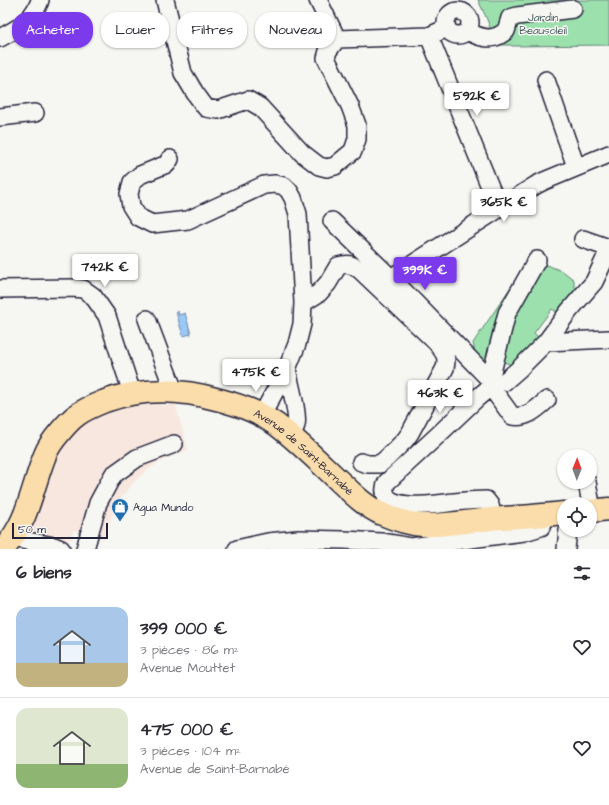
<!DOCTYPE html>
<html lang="fr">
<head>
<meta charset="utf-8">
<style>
  body { margin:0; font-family:"Architects Daughter",sans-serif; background:#f7f7f7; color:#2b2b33; height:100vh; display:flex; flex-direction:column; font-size:15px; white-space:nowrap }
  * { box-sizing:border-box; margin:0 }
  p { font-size:13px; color:#7c7c81 }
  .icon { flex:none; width:22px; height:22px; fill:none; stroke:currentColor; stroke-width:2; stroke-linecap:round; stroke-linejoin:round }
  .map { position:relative; height:549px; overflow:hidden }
  .side { display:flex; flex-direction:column; background:#fff; flex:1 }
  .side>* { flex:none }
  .guide { position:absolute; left:12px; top:12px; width:400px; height:36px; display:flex; gap:8px }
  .needle { width:26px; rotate:1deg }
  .buttons { position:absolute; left:557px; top:449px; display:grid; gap:8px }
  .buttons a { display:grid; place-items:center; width:40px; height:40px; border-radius:50%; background:#fff; box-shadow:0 1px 3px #0004; font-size:20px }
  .scale { position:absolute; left:12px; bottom:10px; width:96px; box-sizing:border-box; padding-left:4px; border:2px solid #22223b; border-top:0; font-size:11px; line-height:14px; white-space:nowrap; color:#22223b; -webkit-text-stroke:3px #f6f6f2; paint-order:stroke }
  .price { position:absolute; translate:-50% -34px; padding:0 9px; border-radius:4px; background:#fff; color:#222; font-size:13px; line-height:26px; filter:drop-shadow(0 1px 2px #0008) }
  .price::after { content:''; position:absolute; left:50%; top:24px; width:12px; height:9px; margin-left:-6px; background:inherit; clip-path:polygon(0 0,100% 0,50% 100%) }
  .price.current { background:#7c3aed; color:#fff }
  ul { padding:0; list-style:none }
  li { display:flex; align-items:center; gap:12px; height:100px; padding:0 16px }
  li+li { border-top:1px solid #e1e1e2 }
  li span { display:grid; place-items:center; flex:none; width:112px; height:80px; border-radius:12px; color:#555 }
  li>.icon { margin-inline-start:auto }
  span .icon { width:48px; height:48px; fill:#fffc; stroke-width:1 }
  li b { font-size:17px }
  h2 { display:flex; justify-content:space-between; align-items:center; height:48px; padding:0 16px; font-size:17px }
  .chip { padding:0 14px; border-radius:16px; background:#fff; box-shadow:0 1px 3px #0004; font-size:14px; line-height:36px }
  .chip.current { background:#7c3aed; color:#fff }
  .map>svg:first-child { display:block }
  .built { fill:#f8e7df }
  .green { fill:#9ce1ad; stroke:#5f8274 }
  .water { fill:#9bc8f5; stroke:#6b86ab }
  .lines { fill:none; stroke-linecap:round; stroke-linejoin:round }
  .minor-casing { stroke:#22223b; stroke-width:20 }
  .major-casing { stroke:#22223b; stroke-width:25 }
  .minor { stroke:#f6f6f2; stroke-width:17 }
  .major { stroke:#faddab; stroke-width:22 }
  .labels { text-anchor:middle; stroke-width:3; stroke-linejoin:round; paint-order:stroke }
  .park-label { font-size:11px; fill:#475b5d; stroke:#f6f6f2 }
  .street-label { font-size:11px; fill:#22223b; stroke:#f6f6f2 }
  .poi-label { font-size:11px; fill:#22223b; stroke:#f6f6f2; text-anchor:start }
</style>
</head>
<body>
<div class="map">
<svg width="609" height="549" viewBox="0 0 609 549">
  <rect width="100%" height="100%" fill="#f6f6f2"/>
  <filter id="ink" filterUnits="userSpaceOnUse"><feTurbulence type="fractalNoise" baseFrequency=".025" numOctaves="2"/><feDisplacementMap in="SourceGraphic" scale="8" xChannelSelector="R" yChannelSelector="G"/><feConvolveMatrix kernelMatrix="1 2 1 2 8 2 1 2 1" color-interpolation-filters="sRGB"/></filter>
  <g filter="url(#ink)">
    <path class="built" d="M153,403L160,404L163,406L175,403L188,450L182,452L159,462L146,471L134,482L122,497L117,504L109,522L104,539L73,530L72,539L67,540L36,533L34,532L31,527L50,471L58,452L70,437L84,425L105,414L125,407Z"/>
    <path class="green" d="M478,0H609V45L512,46L511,45H497L486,17Z
      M547,265L564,272L574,280V285L579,296L562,315L552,309L534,333L542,341L516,367L502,361L487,368L476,356L473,343L525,266L536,269Z"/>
    <path class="water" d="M428,263L433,270L418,282L411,274Z
      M178,311L179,315L185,313L191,334L183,336L176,312Z"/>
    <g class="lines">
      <g class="minor-casing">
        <path id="minor" d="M165,0L183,73L195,93L206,108L218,110L248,100L260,107L302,153L319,166L327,168L335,166L353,151L357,139V125L350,106L326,58L328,51L337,39
          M318,0L337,39L429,36L447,28
          M446 23a12 12 0 1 1 24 0a12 12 0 1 1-24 0Z
          M467,31C475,35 485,40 495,37C499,36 503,33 506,31L510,18L517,16L573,9
          M429,36L499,209
          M0,38C16,29 27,25 36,9C38,5 39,4 40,0
          M546,80L574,161L578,167
          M0,117L35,113
          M170,159L167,164L140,175L132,182L129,194L131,206L138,217L152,224L188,220L264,185L275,184L284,186L289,191L293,198L298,214L303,303L302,324L297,344L287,369L262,415
          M332,221L391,278L494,384
          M583,239L609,248
          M391,278L536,185L544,181L609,154
          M0,289L73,288L83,289L93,296L107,316L132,393
          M303,303L319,293L328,283L338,266C348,263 351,264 360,270L437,343C444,353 448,356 445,368L410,433L405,440L387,458L380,464H368L361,462
          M147,319L174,391
          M546,342L609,339
          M287,369C289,381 299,415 296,425C295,429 292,433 289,436
          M488,377L492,372L507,313L537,260
          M491,387L512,416C526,419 537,409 547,400
          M587,482L592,510
          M493,519L490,505L486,500C475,500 465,501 454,502C441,504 381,513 385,488C385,486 386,484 387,482L437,436L477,398L494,384L504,382L519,369L546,342L569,311L594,282L609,250
          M12,538L54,546L61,549
          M85,549L98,503L113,475L137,458L174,444
          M237,549L268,542L298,539L344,540L381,542L400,545
          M396,549L400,545L411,547L524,532L541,527L547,515
          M566,549L568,530"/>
      </g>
      <g class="major-casing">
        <g id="major">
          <path d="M590,511L609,509"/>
          <path id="s1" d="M3,549C28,524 32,487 45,455C48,447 54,439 60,432C65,426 70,420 77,415C85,409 95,405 105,401C143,387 182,389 220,400C242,406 259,412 277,425C298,441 317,460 336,478C351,492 364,506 382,514C394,519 410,524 422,525C445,526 469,521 491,519C516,517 540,516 564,513"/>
        </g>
      </g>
      <use href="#minor" class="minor"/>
      <use href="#major" class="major"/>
    </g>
  </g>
  <defs>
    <g id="shop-pin" transform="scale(0.9)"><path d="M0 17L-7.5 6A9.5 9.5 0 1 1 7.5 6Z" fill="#1f6fb2" stroke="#f6f6f2"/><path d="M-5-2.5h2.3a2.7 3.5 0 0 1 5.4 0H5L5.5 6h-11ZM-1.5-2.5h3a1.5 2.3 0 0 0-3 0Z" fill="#fff"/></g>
  </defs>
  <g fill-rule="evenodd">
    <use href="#shop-pin" x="120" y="507"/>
  </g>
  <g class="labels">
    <g class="park-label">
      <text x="543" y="21">Jardin<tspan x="543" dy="13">Beausoleil</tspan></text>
    </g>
    <g class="street-label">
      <text dy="4" stroke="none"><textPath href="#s1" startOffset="404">Avenue de Saint-Barnabé</textPath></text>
    </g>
    <g class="poi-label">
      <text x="133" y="511">Agua Mundo</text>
    </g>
  </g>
</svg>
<div class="buttons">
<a><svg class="needle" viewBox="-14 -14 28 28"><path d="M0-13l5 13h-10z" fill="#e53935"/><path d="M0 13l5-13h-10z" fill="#7c7c81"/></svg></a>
<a><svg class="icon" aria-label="locate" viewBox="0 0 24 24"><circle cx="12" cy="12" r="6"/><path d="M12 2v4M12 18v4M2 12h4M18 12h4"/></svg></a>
</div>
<div class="scale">50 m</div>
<b class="price" style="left:477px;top:117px">592K €</b>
<b class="price" style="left:504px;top:223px">365K €</b>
<b class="price" style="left:105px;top:288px">742K €</b>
<b class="price current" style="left:425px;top:291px">399K €</b>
<b class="price" style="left:256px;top:393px">475K €</b>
<b class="price" style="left:440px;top:414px">463K €</b>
<div class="guide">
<a class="chip current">Acheter</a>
<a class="chip">Louer</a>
<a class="chip">Filtres</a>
<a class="chip">Nouveau</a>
</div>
</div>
<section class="side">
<h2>6 biens<svg class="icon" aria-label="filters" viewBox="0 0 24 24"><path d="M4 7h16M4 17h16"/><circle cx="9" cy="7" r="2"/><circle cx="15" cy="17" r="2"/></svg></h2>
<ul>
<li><span style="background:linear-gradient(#a9c7e8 70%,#c2b280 0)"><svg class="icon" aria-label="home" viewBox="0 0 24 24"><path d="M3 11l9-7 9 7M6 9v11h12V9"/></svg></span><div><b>399 000 €</b><p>3 pièces · 86 m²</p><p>Avenue Mouttet</p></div><svg class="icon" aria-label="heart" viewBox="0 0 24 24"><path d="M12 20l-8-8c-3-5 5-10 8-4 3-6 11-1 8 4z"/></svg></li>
<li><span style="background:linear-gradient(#dfe7d0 70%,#8fb573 0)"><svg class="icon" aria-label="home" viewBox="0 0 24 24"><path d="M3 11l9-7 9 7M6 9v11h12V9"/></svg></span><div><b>475 000 €</b><p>3 pièces · 104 m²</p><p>Avenue de Saint-Barnabé</p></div><svg class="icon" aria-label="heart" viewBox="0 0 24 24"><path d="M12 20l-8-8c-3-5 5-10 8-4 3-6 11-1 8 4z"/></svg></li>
</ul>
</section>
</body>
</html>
